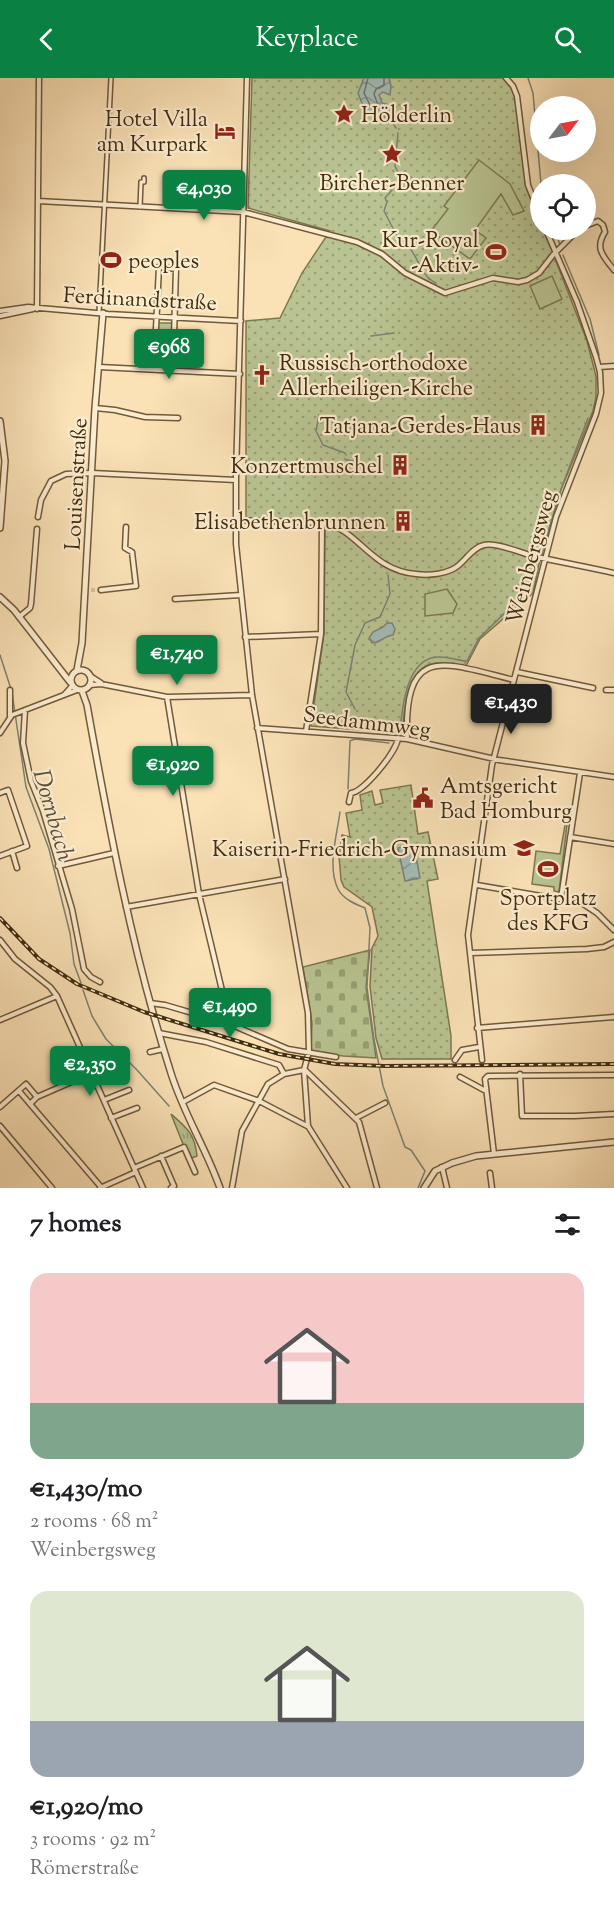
<!DOCTYPE html>
<html lang="en">
<head>
<meta charset="utf-8">
<style>
  body { margin:0; font-family:"Sorts Mill Goudy",serif; background:#f6f6f6; color:#202124; height:100vh; display:flex; flex-direction:column; font-size:22px; white-space:nowrap }
  * { box-sizing:border-box; margin:0 }
  p { font-size:20px; color:#757577 }
  .icon { flex:none; width:33px; height:33px; fill:none; stroke:currentColor; stroke-width:2; stroke-linecap:round; stroke-linejoin:round }
  .map { position:relative; height:1110px; overflow:hidden }
  .drawer { display:flex; flex-direction:column; background:#fff; flex:1 }
  .drawer>* { flex:none }
  .needle { width:39px; rotate:58deg }
  .buttons { position:absolute; left:530px; top:18px; display:grid; gap:12px }
  .buttons a { display:grid; place-items:center; width:66px; height:66px; border-radius:50%; background:#fff; box-shadow:0 6px 24px #0002; font-size:30px }
  .price { position:absolute; translate:-50% -51px; padding:0 14px; border-radius:6px; background:#0b8043; color:#fff; font-size:20px; line-height:39px; filter:drop-shadow(0 2px 3px #0008) }
  .price::after { content:''; position:absolute; left:50%; top:36px; width:18px; height:14px; margin-left:-9px; background:inherit; clip-path:polygon(0 0,100% 0,50% 100%) }
  .price.on { background:#222; color:#fff }
  ul { padding:0; list-style:none }
  li { display:grid; align-content:center; gap:12px; height:318px; padding:0 30px }
  li span { display:grid; place-items:center; height:186px; border-radius:18px; color:#555 }
  li>.icon { margin-inline-start:auto }
  span .icon { width:108px; height:108px; fill:#fffc; stroke-width:1 }
  li b { font-size:26px }
  h2 { display:flex; justify-content:space-between; align-items:center; height:72px; padding:0 30px; font-size:26px }
  header { display:flex; justify-content:space-between; align-items:center; height:78px; padding:0 30px; background:#0b8043; color:#fff; font-size:27px; font-weight:600 }
  .map>svg:first-child { display:block }
  .grass { fill:url(#grass-tufts); stroke:#7e7850; stroke-width:1.5 }
  .cemetery { fill:url(#cemetery-stones); stroke:#7e7850; stroke-width:1.5 }
  .park { fill:url(#park-dots); stroke:#7e7850; stroke-width:1.5 }
  .garden { fill:#b9c492; stroke:#7e7850; stroke-width:1.5 }
  .water { fill:url(#water-waves); stroke:#7c8274; stroke-width:1.5 }
  .lines { fill:none; stroke-linecap:round; stroke-linejoin:round }
  .shore { stroke:#727463; stroke-width:1.5 }
  .stream { stroke:#7c8274; stroke-width:1.5 }
  .minor-tunnel { stroke:#d5bd94; stroke-width:4; stroke-dasharray:4 2; stroke-linecap:butt }
  .pedestrian-casing { stroke:#705a38; stroke-width:6 }
  .minor-casing { stroke:#705a38; stroke-width:7 }
  .tertiary-casing { stroke:#705a38; stroke-width:8 }
  .pedestrian { stroke:#fcecd0; stroke-width:3 }
  .minor { stroke:#fcecd0; stroke-width:4 }
  .tertiary { stroke:#fcecd0; stroke-width:5 }
  .rail-casing { stroke:#422d0e; stroke-width:4 }
  .rail { stroke:#fcecd0; stroke-width:1.5; stroke-dasharray:4.5; stroke-linecap:butt }
  .labels { text-anchor:middle; stroke-width:4.5; stroke-linejoin:round; paint-order:stroke }
  .poi-label { font-size:22px; fill:#422d0e; stroke:#fcecd0; text-anchor:end }
  .street-label { font-size:22px; fill:#422d0e; stroke:#fcecd0 }
  .water-label { font-size:24px; font-style:italic; fill:#5a5038; stroke:#fcecd0 }
</style>
</head>
<body>
<header><svg class="icon" aria-label="back" viewBox="0 0 24 24"><path d="M15 5l-7 7 7 7"/></svg>Keyplace<svg class="icon" aria-label="search" viewBox="0 0 24 24"><circle cx="10" cy="10" r="6"/><path d="M15 15l6 6"/></svg></header>
<div class="map">
<svg width="614" height="1110" viewBox="0 0 614 1110">
  <defs>
    <pattern id="grass-tufts" width="24" height="20" patternUnits="userSpaceOnUse" patternTransform="scale(1.5)"><rect width="24" height="20" fill="#b9c492"/><path d="M3 7l-1-3M5 7V3M7 7l1-3M15 17l-1-3M17 17v-4M19 17l1-3" fill="none" stroke="#98a076"/></pattern>
    <pattern id="cemetery-stones" width="16" height="16" patternUnits="userSpaceOnUse" patternTransform="scale(1.5)"><rect width="16" height="16" fill="#b9c492"/><path d="M2 7V4a2 2 0 0 1 4 0v3zM10 15v-3a2 2 0 0 1 4 0v3z" fill="#98a076"/></pattern>
    <pattern id="park-dots" width="8" height="8" patternUnits="userSpaceOnUse" patternTransform="scale(1.5)"><rect width="8" height="8" fill="#b9c492"/><path d="M2 2h.1M6 6h.1" fill="none" stroke="#98a076" stroke-width="1.8" stroke-linecap="round"/></pattern>
    <pattern id="water-waves" width="16" height="10" patternUnits="userSpaceOnUse" patternTransform="scale(1.5)"><rect width="16" height="10" fill="#a2bbb8"/><path d="M0 5q4-4 8 0t8 0" fill="none" stroke="#869894"/></pattern>
  </defs>
  <rect width="100%" height="100%" fill="#fae1b6"/>
  <filter id="stains"><feTurbulence type="fractalNoise" baseFrequency=".00333" numOctaves="4"/><feColorMatrix values="0 0 0 0 .2 0 0 0 0 .09 0 0 0 0 .02 0 0 0 .5 -.17"/></filter>
  <radialGradient id="worn" r=".72"><stop offset=".6" stop-color="#630" stop-opacity="0"/><stop offset="1" stop-color="#630" stop-opacity=".3"/></radialGradient>
  <path class="grass" d="M158,245H173L170,289H156Z
    M171,1036C187,1050 195,1056 197,1078L189,1081Z"/>
  <path class="cemetery" d="M370,872L366,909L376,980L343,978L311,973L312,945L303,889Z"/>
  <path class="park" d="M252,0H503L510,7L515,18L526,109L540,144V152H544L587,263L596,298V319L593,333L561,412L541,477L533,515L480,561L466,588C457,587 447,585 438,585C405,586 405,632 402,655L311,648L324,555L325,443L246,440V243L280,240L302,195L330,153L248,130Z
    M411,707L418,756L428,754L438,801L427,803L451,958V981H382L376,960L370,908L372,870L378,858L372,829L344,809L341,802L339,778L342,757L350,759L346,735L362,732L360,717L372,713L375,727L383,725L380,712Z"/>
  <path class="garden" d="M479,82L510,106L524,133L513,137L501,116L475,152L486,160L470,181L431,153L448,131L444,128Z
    M552,198L562,221L540,231L530,208Z
    M447,511L457,526L453,535L425,538V516Z
    M565,747H567L559,814L554,813V809L532,806L536,773L560,776Z"/>
  <path class="water" d="M364,0H389L391,8L390,17L383,14L379,17L382,25L396,29C380,52 364,35 358,15Z
    M387,545H392L395,551L393,557C384,558 380,565 372,565L369,560L373,554L383,549Z
    M414,767L420,800L405,803L398,770Z"/>
  <g class="lines">
    <path class="shore" d="M368,0L364,15L372,31L376,34L379,30L374,16L376,11L384,7V0"/>
    <path class="stream" d="M528,0L533,15L541,106
      M387,36L396,50
      M397,108L401,101L395,88L398,55
      M392,112L385,120L387,124L384,133L397,158L407,165
      M555,152L560,167
      M409,169C419,181 421,198 436,205
      M563,177L590,241L599,277
      M434,215L435,212
      M371,258L394,255
      M319,337L316,353L323,367L345,375L346,377
      M346,382L363,384
      M542,476L561,411L588,340
      M0,577L11,611
      M12,615L26,709L49,771L70,855L74,886L81,905
      M355,631L346,614L355,567L365,545L380,539L390,516L388,497
      M400,654C402,631 406,580 438,579C448,578 458,583 467,583L479,560L513,527
      M348,711L350,663L355,661L389,665
      M340,734C337,757 327,789 338,811C343,821 355,826 365,830L370,850L367,909L374,961L383,1008L405,1069L411,1072L425,1093L418,1110
      M83,912L92,938L106,961L137,992L169,1028"/>
    <path class="minor-tunnel" d="M91,512H101"/>
    <g class="pedestrian-casing">
      <path id="pedestrian" d="M140,129L141,104H144V100
        M99,235L111,0"/>
    </g>
    <g class="minor-casing">
      <path id="minor" d="M247,0L236,397V466L252,617L308,935L309,973L304,992L308,1048L347,1110
        M506,0L513,8L517,18L528,107L540,137
        M38,123L243,134L357,164L382,176L405,195L445,215L493,200L518,204L527,202L539,195L553,177L578,152
        M585,148L598,143L603,147L605,154C594,171 604,179 614,192
        M37,231L39,0
        M0,233L28,229L108,236L241,243
        M0,238L33,231
        M99,289L240,296
        M599,289L614,288
        M154,291L159,189L176,191L173,292
        M95,330L115,332L145,339L178,340
        M38,439L41,422L51,403L66,396L92,395L236,402
        M236,442L326,445C360,454 371,492 416,496C429,498 449,496 459,487C467,480 474,469 484,467C496,464 521,475 533,478C560,484 587,489 614,495
        M101,512L136,508L132,474L125,470L126,449
        M175,521L241,517
        M19,539L30,530L31,526L37,451
        M245,559L321,556
        M517,594L593,610
        M90,598L101,605
        M90,607L101,606L167,619L252,617
        M606,612H614
        M64,617L72,608
        M167,619L199,816L230,946
        M25,632L23,665L31,703L43,733L72,831L84,891L91,899L100,904
        M10,638V612
        M257,650L407,661L499,682L614,699
        M306,653L321,556L322,445
        M0,655L12,637L77,612
        M407,661C404,564 444,585 514,602
        M0,715L8,712L27,768L0,778
        M349,724L351,715C364,714 397,673 398,660
        M570,759L614,766
        M12,773L17,790
        M58,788L114,775
        M477,807L582,825L597,835L614,852
        M561,820L580,695
        M126,829L285,801
        M0,862L15,881L50,909L57,918L143,1110
        M470,875L587,871L604,869L614,864
        M150,925L165,927L230,946L288,971L336,979
        M0,942L57,918
        M477,950L614,939
        M159,955L206,964L279,987L284,996
        M150,974L163,971
        M455,982L462,972L479,969
        M482,982L468,857L492,687L556,439L596,336L601,315L600,294L596,279L577,224L546,152
        M305,992L359,1044L377,1110
        M520,996L522,1038H575L614,1036
        M460,999L484,1012
        M19,1013L101,1109
        M104,1022L129,1012
        M183,1024L214,1007L259,1023L307,1048
        M30,1026L37,1019L92,995L126,983
        M0,1029L26,1006L37,1019
        M111,1040L137,1030
        M356,1040L385,1025
        M0,1048L52,1110
        M494,1076L485,1001L488,998L614,997
        M161,1078L174,1108L171,1110
        M442,1089L447,1110
        M134,1090L184,1069L195,1094
        M490,1095L492,1110
        M100,1110L136,1094
        M232,1110L242,1053L268,1006L284,996L304,992"/>
    </g>
    <g class="tertiary-casing">
      <path id="tertiary" d="M0,343L5,383L0,450
        M0,519L14,532L70,604
        M71 602a10 10 0 1 1 20 0a10 10 0 1 1-20 0Z
        M77,592L82,565L95,330L103,235
        M82,613L87,627C109,750 132,873 170,992C182,1033 206,1070 220,1110
        M424,1110L435,1093L452,1085L476,1078L614,1064"/>
    </g>
    <use href="#pedestrian" class="pedestrian"/>
    <use href="#minor" class="minor"/>
    <use href="#tertiary" class="tertiary"/>
    <g class="rail-casing">
      <path id="rail" d="M0,840L39,881L77,906L144,934L279,976L335,986L384,988L614,986"/>
    </g>
    <use href="#rail" class="rail"/>
  </g>
  <defs>
    <g id="sight-bare" transform="scale(1.62)"><path d="M0-6L1.8-2.2L6-1.7L2.9 1.2L3.7 5.4L0 3.3L-3.7 5.4L-2.9 1.2L-6-1.7L-1.8-2.2Z" fill="#8f2418" stroke="#fcecd0" stroke-width="2.5" paint-order="stroke"/></g>
    <g id="hotel-bare" transform="scale(1.62)"><path d="M-6-4.5h1.5V1H6V5H4.5V3h-9V5H-6ZM-4 0a1.8 1.8 0 1 1 3.6 0ZM.5 0V-2.5h3Q6-2.5 6 0Z" fill="#8f2418" stroke="#fcecd0" stroke-width="2.5" paint-order="stroke"/></g>
    <g id="stadium-bare" transform="scale(1.62)"><path d="M0-5a6.5 5 0 1 0 0 10a6.5 5 0 1 0 0-10ZM-3.5-1.8h7v3.6h-7Z" fill="#8f2418" stroke="#fcecd0" stroke-width="2.5" paint-order="stroke"/></g>
    <g id="church-bare" transform="scale(1.62)"><path d="M-1.2-6h2.4v3.5h3.3v2.4h-3.3V6h-2.4V-.1h-3.3v-2.4h3.3Z" fill="#8f2418" stroke="#fcecd0" stroke-width="2.5" paint-order="stroke"/></g>
    <g id="building-bare" transform="scale(1.62)"><path d="M-4-6H4V6H1V3H-1V6H-4ZM-2.5-4.3h1.7v1.8h-1.7ZM.8-4.3h1.7v1.8H.8ZM-2.5-1h1.7V.8h-1.7ZM.8-1h1.7V.8H.8Z" fill="#8f2418" stroke="#fcecd0" stroke-width="2.5" paint-order="stroke"/></g>
    <g id="civic-bare" transform="scale(1.62)"><path d="M-.6-6.5H3V-4.5H.6V-3L4-1V1h2V6H-6V1h2V-1L-.6-3ZM-1.2 2.5V6h2.4V2.5Z" fill="#8f2418" stroke="#fcecd0" stroke-width="2.5" paint-order="stroke"/></g>
    <g id="school-bare" transform="scale(1.62)"><path d="M0-5L7-2L0 1L-7-2ZM-4 1L0 2.5L4 1V4Q0 6-4 4Z" fill="#8f2418" stroke="#fcecd0" stroke-width="2.5" paint-order="stroke"/></g>
  </defs>
  <g fill-rule="evenodd">
    <use href="#sight-bare" x="344" y="36"/>
    <use href="#hotel-bare" x="225" y="53"/>
    <use href="#sight-bare" x="392" y="76"/>
    <use href="#stadium-bare" x="496" y="174"/>
    <use href="#stadium-bare" x="111" y="182"/>
    <use href="#church-bare" x="262" y="297"/>
    <use href="#building-bare" x="538" y="347"/>
    <use href="#building-bare" x="400" y="387"/>
    <use href="#building-bare" x="403" y="443"/>
    <use href="#civic-bare" x="423" y="720"/>
    <use href="#school-bare" x="524" y="770"/>
    <use href="#stadium-bare" x="548" y="791"/>
  </g>
  <g class="labels">
    <g class="poi-label">
      <text x="361" y="44" text-anchor="start">Hölderlin</text>
      <text x="208" y="48">Hotel Villa<tspan x="208" dy="25">am Kurpark</tspan></text>
      <text x="392" y="112" text-anchor="middle">Bircher-Benner</text>
      <text x="479" y="169">Kur-Royal<tspan x="479" dy="25">-Aktiv-</tspan></text>
      <text x="128" y="190" text-anchor="start">peoples</text>
      <text x="279" y="292" text-anchor="start">Russisch-orthodoxe<tspan x="279" dy="25">Allerheiligen-Kirche</tspan></text>
      <text x="521" y="355">Tatjana-Gerdes-Haus</text>
      <text x="383" y="395">Konzertmuschel</text>
      <text x="386" y="451">Elisabethenbrunnen</text>
      <text x="440" y="715" text-anchor="start">Amtsgericht<tspan x="440" dy="25">Bad Homburg</tspan></text>
      <text x="507" y="778">Kaiserin-Friedrich-Gymnasium</text>
      <text x="548" y="827" text-anchor="middle">Sportplatz<tspan x="548" dy="25">des KFG</tspan></text>
    </g>
    <g class="street-label">
      <text transform="translate(140 220) rotate(3)" y="8">Ferdinandstraße</text>
      <text transform="translate(75 406) rotate(-87)" y="8">Louisenstraße</text>
      <text transform="translate(530 479) rotate(-75)" y="8">Weinbergsweg</text>
      <text transform="translate(367 643) rotate(7)" y="8">Seedammweg</text>
    </g>
    <g class="water-label">
      <text transform="translate(54 737) rotate(74)" y="8">Dornbach</text>
    </g>
  </g>
  <rect width="100%" height="100%" filter="url(#stains)"/>
  <rect width="100%" height="100%" fill="url(#worn)"/>
</svg>
<div class="buttons">
<a><svg class="needle" viewBox="-14 -14 28 28"><path d="M0-13l5 13h-10z" fill="#e53935"/><path d="M0 13l5-13h-10z" fill="#757577"/></svg></a>
<a><svg class="icon" aria-label="locate" viewBox="0 0 24 24"><circle cx="12" cy="12" r="6"/><path d="M12 2v4M12 18v4M2 12h4M18 12h4"/></svg></a>
</div>
<b class="price" style="left:204px;top:143px">€4,030</b>
<b class="price" style="left:169px;top:302px">€968</b>
<b class="price" style="left:177px;top:608px">€1,740</b>
<b class="price on" style="left:511px;top:657px">€1,430</b>
<b class="price" style="left:173px;top:719px">€1,920</b>
<b class="price" style="left:230px;top:961px">€1,490</b>
<b class="price" style="left:90px;top:1019px">€2,350</b>
</div>
<section class="drawer">
<h2>7 homes<svg class="icon" aria-label="filters" viewBox="0 0 24 24"><path d="M4 7h16M4 17h16"/><circle cx="9" cy="7" r="2"/><circle cx="15" cy="17" r="2"/></svg></h2>
<ul>
<li><span style="background:linear-gradient(#f6c9c9 70%,#7fa58c 0)"><svg class="icon" aria-label="home" viewBox="0 0 24 24"><path d="M3 11l9-7 9 7M6 9v11h12V9"/></svg></span><div><b>€1,430/mo</b><p>2 rooms · 68 m²</p><p>Weinbergsweg</p></div></li>
<li><span style="background:linear-gradient(#dfe7d0 70%,#9aa5b1 0)"><svg class="icon" aria-label="home" viewBox="0 0 24 24"><path d="M3 11l9-7 9 7M6 9v11h12V9"/></svg></span><div><b>€1,920/mo</b><p>3 rooms · 92 m²</p><p>Römerstraße</p></div></li>
</ul>
</section>
</body>
</html>
